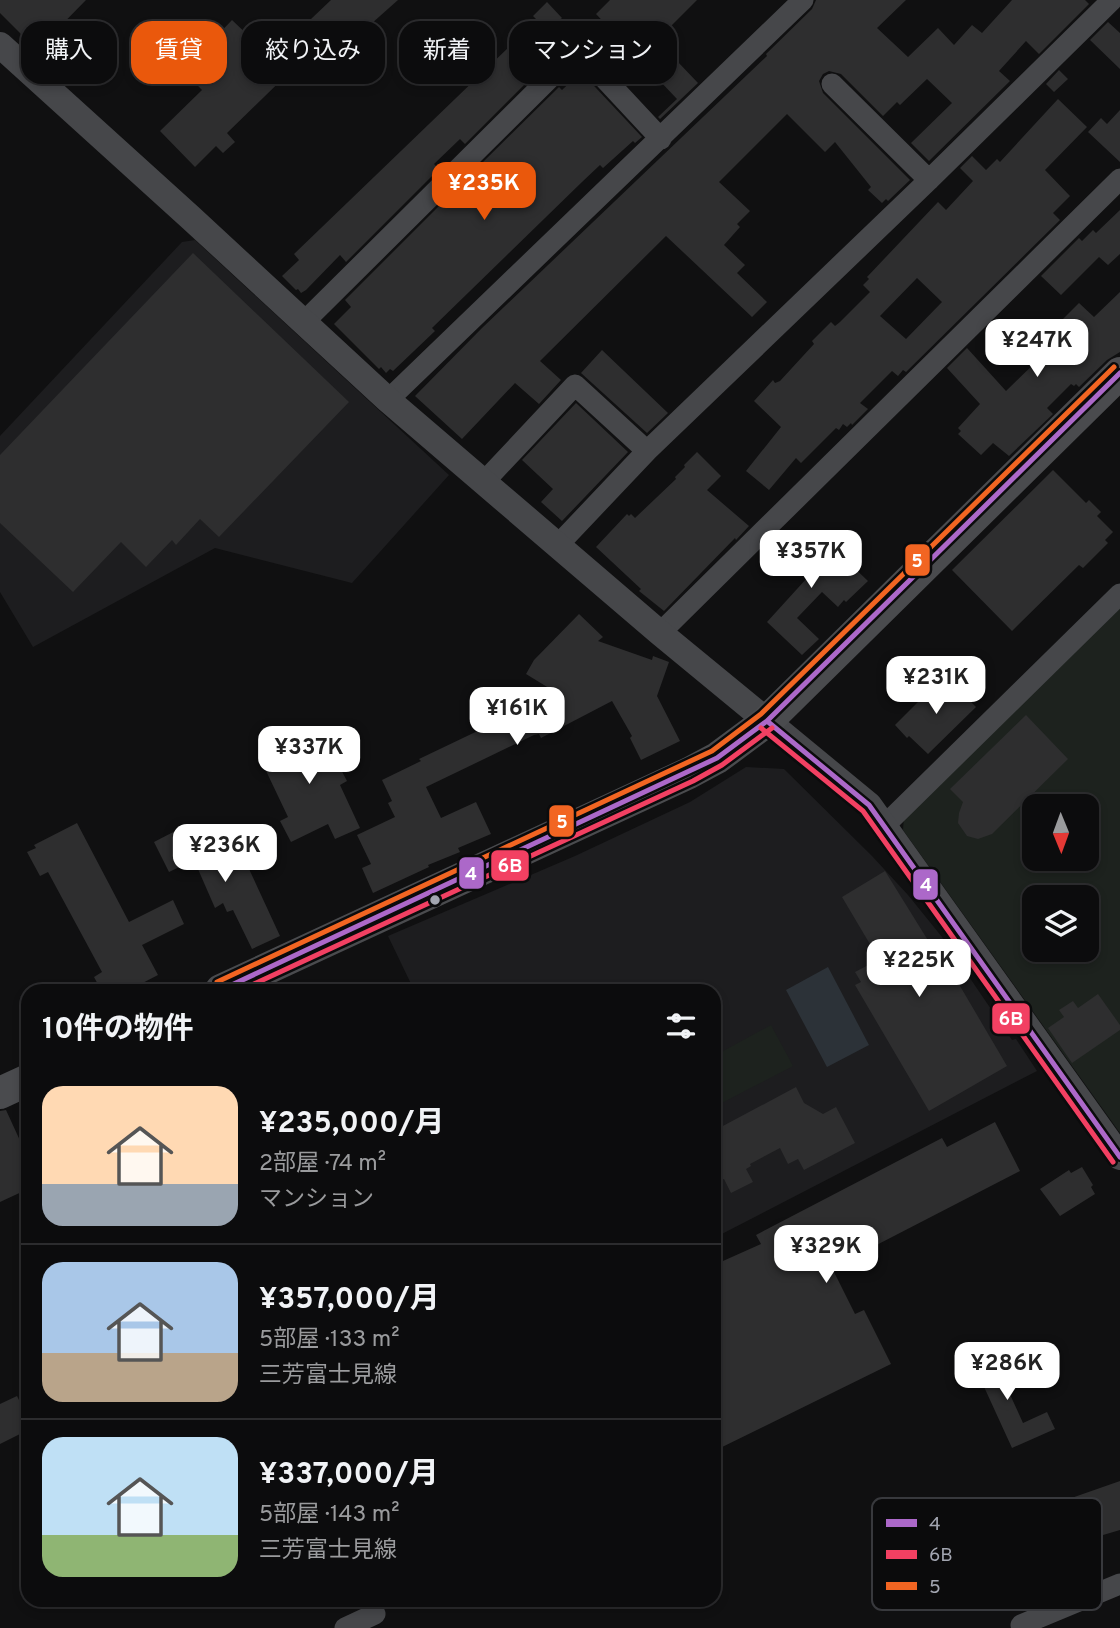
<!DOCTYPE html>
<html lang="ja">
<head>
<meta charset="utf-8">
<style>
  body { margin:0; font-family:Overpass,"Noto Sans JP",sans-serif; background:#151516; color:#f1f3f6; height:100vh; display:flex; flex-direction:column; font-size:26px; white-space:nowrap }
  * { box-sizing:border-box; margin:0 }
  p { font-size:23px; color:#9a9b9d }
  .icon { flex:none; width:38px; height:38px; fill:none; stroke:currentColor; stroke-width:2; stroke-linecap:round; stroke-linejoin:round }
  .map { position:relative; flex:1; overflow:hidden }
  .drawer { position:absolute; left:21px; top:984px; width:700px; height:623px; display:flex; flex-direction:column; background:#0c0c0d; border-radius:21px; box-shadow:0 4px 10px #0003,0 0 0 2px #2c2c2e }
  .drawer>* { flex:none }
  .guide { position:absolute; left:21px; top:21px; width:700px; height:63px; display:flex; gap:14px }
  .needle { width:46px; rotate:179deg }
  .buttons { position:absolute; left:1022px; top:794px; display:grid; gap:14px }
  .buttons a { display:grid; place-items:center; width:77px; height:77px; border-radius:14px; background:#0c0c0d; box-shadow:0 4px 10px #0003,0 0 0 2px #2c2c2e; font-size:35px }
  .price { position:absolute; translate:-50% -60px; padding:0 16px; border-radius:14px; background:#fff; color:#222; font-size:23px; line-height:46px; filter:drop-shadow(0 2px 4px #0008) }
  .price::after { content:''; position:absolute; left:50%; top:42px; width:21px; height:16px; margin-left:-10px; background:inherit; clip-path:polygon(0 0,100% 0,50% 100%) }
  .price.selected { background:#ea580c; color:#fff }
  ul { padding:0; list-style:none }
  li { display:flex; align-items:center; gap:21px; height:175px; padding:0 21px }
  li+li { border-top:2px solid #2c2c2e }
  li span { display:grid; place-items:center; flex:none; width:196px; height:140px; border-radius:21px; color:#555 }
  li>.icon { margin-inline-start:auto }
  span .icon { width:84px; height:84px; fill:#fffc; stroke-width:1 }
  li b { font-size:30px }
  h2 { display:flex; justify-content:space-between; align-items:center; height:84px; padding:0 21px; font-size:30px }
  .chip { padding:0 24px; border-radius:21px; background:#0c0c0d; box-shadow:0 4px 10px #0003,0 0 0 2px #2c2c2e; font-size:24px; line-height:63px }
  .chip.selected { background:#ea580c; color:#fff }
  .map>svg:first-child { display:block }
  .built { fill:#1d1d1f }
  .green { fill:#1d221e; fill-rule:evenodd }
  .water { fill:#2c3238 }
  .building { fill:#2e2e2f; fill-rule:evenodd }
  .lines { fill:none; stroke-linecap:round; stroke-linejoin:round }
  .minor { stroke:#46474a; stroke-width:21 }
  .tertiary { stroke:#46474a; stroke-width:26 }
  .secondary { stroke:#4a4b4e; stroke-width:32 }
  .bus-1-casing { stroke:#0b0b0c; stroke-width:10 }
  .bus-2-casing { stroke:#0b0b0c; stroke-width:10 }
  .bus-3-casing { stroke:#0b0b0c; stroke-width:10 }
  .bus-1 { stroke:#ac68c9; stroke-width:5 }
  .bus-2 { stroke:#f24062; stroke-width:5 }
  .bus-3 { stroke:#f26522; stroke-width:5 }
  .bus-dot { fill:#a2a5b0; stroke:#0b0b0c; stroke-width:2.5 }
  .key { fill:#0b0b0c; stroke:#38393d; stroke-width:2 }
  .key-label { font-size:19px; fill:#a2a5b0 }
  .line-badge { stroke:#0b0b0c; stroke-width:2.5 }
  .badge-label { font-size:19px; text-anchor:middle; font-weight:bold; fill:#fff }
</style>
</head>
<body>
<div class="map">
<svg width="1120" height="1628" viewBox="0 0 1120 1628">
  <rect width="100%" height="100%" fill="#101011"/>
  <path class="built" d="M195,240L449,475L352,583L215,548L33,647L0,592V436L182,242Z
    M746,767L784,769L872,856L908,895L942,937L1012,1040L1016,1039L1037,1071L714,1238V990H414L388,936L575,856L690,802Z"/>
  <path class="green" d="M1120,604V1133L903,830L904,816ZM1034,807H1087V859H1034ZM1034,898H1087V950H1034Z
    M771,1025L793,1066L720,1104L714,1093V1056Z"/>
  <path class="water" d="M828,967L869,1045L827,1067L786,990Z"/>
  <path class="building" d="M0,0H86L37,50L0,13Z
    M331,0H398L344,48L342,45L339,47L311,19Z
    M610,0H697L657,40L698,83L660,119L658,117L677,99L596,14Z
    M816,0H906L877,28L908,57L938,28L954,45L972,25L982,33L1012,0H1085L1089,4L1039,54L1026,41L999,71L1010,81L929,161L911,143L952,103L927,79L900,105L897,102L883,116L841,74L829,71L823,74L819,81L823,93L910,180L888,201L886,199L882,203L868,190L871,187L835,142L825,152L787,114L719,182L750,211L737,224L740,227L724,245L745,265L737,273L767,302L752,317L666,236L540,361L561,380L539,404L515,383L462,439L415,396L482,328L767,56L766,54L812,9Z
    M547,2L562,18L557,22L562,28L550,39L556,46L536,65L540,69L465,144L460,139L434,164L439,169L346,262L340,255L306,290L301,293L298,289L296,290L282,276L299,260L294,254L537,20L533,16Z
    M232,20L253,40L269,25L303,59L227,133L235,142L223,153L216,146L195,167L160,131L202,90L170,57L200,28L213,40Z
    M1108,22L1120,33V69L1090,40Z
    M1059,70L1068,79L1054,92L1046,84Z
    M581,72L642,137L635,143L633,141L603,168L600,165L582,182L432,328L435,331L393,371L390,369L386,373L381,367L379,369L334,324L351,307L345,300L457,188L459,191L484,166L482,164L483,162L559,87L562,90Z
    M1058,99L1087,127L1045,170L1070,196L1053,213L1060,220L906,372L903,370L898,376L892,371L860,403L868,409L852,425L851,423L847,427L843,424L839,430L836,428L801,463L796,458L769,490L746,471L781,427L754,401L773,380L775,383L780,381L814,344L812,341L831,322L835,326L840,322L870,292L863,285L869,279L867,277L938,202L946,210L973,181L960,168L972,156L986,170L997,159L1000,162ZM917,278L942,302L906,339L880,316Z
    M1120,110V162L1088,132L1101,118L1107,124Z
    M1120,210V254L1108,265L1099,257L1061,295L1041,276L1079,238L1082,241L1093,230L1096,233Z
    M193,253L349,402L219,537L200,519L176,545L172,540L146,567L121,542L73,592L0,523V455Z
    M1120,292V352L1107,360L1079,387L1076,384L1074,386L1071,384L1047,408L1053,414L1009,456L993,443L981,455L958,434L961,431L958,428L980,404L947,368L967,348L1006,391L1043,355L1035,347L1079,303L1094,317Z
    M602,350L668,413L647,433L581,373Z
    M576,403L628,452L562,521L541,502L553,489L522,460Z
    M697,452L721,476L707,490L749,526L736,540L735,538L664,611L639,591L641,589L596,547L627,514L629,516L631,514L635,518L676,479L675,477L685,467L684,465Z
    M1053,470L1086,503L1089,500L1101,512L1097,516L1113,532L1105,540L1108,543L1083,568L1079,565L1012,631L952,570Z
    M784,530L791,537L794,534L834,573L846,560L868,581L846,602L844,600L838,607L822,592L797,618L819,639L802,655L767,622L807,578L771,542Z
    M579,614L603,637L598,641L652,660L653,656L669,662L657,696L680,741L641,760L630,738L632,736L612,701L541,738L539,734L534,735L426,787L441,818L476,802L491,834L458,848L460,852L428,865L429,867L373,893L362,868L371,864L357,835L395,817L388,803L392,801L382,780L421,761L419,759L557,693L526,674L534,660Z
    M946,677L976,707L928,754L909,736L907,738L895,725L934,686L936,687Z
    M1026,715L1068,759L992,834L978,839L967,836L958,823L959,813L963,802L950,789Z
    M318,726L347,781L340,785L360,828L335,839L328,824L291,842L280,821L288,817L258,754Z
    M77,823L129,922L173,900L184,924L142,945L158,975L129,990H101L94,977L102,972L48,872L40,876L27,852L36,848L34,845Z
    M181,828L195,855L210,847L214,855L237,843L280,936L252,949L233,910L227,912L223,903L215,908L194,860L169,872L154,842Z
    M885,871L929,942L933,940L1007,1066L929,1111L855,985L861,982L855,972L874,962L869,954L874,951L842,897Z
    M1098,994L1120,1025V1030L1072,1063L1048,1028L1064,1017L1059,1010L1073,1001L1078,1008Z
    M796,1087L804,1103L823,1114L836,1107L855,1143L804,1170L798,1159L788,1164L780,1148L750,1164L751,1166L746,1169L753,1182L731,1193L724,1179L714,1182V1134L723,1129L721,1127Z
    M6,1110L28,1158V1189L0,1202V1111Z
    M995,1122L1020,1171L832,1268L855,1314L864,1310L891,1364L714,1451V1265L761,1244L756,1235L942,1138L947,1147Z
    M1082,1167L1093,1185L1091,1187L1095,1194L1060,1216L1040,1189L1069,1170L1071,1173Z
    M988,1346L1023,1423L1047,1412L1055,1429L1012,1448L969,1354Z
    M17,1396L28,1418V1430L0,1444V1404Z
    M1120,1481V1530L1066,1546L1031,1570L1027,1565L1010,1577L988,1543L1040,1509Z"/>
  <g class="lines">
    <path class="minor" d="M832,84L929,180
      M304,322L578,50L661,139
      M388,400L803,0
      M483,483L575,385L647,451
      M557,546L647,451L929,180L1112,0
      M660,633L1120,179
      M884,826L1120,594
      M345,1628L375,1614
      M1022,1628L1021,1625L1120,1584"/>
    <path class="tertiary" d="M0,45L191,218L388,400L660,633L869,805L1120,1157"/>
    <path class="secondary" d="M221,990L689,773L717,758L767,721L1120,373
      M0,1093L28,1080"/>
    <g class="bus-1-casing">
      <path id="bus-1" d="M767,721L869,805L1120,1157
        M221,990L717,758L767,721L1120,373"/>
    </g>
    <g class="bus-2-casing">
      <path id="bus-2" d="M761,728L863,811L1113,1162
        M241,990L693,781L722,765L772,728"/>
    </g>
    <g class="bus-3-casing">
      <path id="bus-3" d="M217,982L712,751L761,714L1114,367"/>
    </g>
    <use href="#bus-1" class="bus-1"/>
    <use href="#bus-2" class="bus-2"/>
    <use href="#bus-3" class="bus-3"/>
  </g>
  <circle class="bus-dot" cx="435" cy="900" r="6"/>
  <rect x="872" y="1498" width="230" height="112" rx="10" class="key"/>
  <rect x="886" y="1519" width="31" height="8" fill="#ac68c9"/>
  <rect x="886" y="1550" width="31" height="9" fill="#f24062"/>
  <rect x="886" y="1582" width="31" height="8" fill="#f26522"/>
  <g class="key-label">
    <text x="929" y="1530">4</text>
    <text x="929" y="1561">6B</text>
    <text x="929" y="1593">5</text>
  </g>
  <g class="line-badge">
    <rect x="904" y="543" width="27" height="34" rx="7" fill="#f26522"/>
    <rect x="548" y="804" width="27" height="34" rx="7" fill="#f26522"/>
    <rect x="490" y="849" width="40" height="33" rx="7" fill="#f24062"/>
    <rect x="458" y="856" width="27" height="34" rx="7" fill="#ac68c9"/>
    <rect x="912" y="868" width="27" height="33" rx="7" fill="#ac68c9"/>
    <rect x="991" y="1002" width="40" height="33" rx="7" fill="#f24062"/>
  </g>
  <g class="badge-label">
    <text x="917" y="567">5</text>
    <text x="562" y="828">5</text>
    <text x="510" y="872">6B</text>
    <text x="471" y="880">4</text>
    <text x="926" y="891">4</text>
    <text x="1011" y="1025">6B</text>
  </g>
</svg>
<div class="buttons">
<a><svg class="needle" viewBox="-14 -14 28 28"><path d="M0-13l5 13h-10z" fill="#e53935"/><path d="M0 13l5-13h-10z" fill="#9a9b9d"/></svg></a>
<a><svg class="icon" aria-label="layers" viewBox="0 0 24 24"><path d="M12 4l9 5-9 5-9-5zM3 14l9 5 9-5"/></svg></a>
</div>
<b class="price selected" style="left:484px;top:222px">¥235K</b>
<b class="price" style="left:1037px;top:379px">¥247K</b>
<b class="price" style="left:811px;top:590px">¥357K</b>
<b class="price" style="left:936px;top:716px">¥231K</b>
<b class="price" style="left:517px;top:747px">¥161K</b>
<b class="price" style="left:309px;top:786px">¥337K</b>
<b class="price" style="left:225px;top:884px">¥236K</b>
<b class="price" style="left:919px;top:999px">¥225K</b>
<b class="price" style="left:826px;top:1285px">¥329K</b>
<b class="price" style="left:1007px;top:1402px">¥286K</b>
<div class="guide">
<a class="chip">購入</a>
<a class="chip selected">賃貸</a>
<a class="chip">絞り込み</a>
<a class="chip">新着</a>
<a class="chip">マンション</a>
</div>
<section class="drawer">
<h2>10件の物件<svg class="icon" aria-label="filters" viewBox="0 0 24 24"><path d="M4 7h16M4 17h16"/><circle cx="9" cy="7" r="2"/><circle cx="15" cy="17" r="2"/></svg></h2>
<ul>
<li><span style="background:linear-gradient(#ffd9b3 70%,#9aa5b1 0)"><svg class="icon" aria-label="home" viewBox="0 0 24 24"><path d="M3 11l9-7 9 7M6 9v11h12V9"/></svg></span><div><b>¥235,000/月</b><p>2部屋 · 74 m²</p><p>マンション</p></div></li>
<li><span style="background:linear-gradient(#a9c7e8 65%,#b9a48a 0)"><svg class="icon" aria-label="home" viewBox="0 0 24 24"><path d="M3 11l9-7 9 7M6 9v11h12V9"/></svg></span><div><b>¥357,000/月</b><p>5部屋 · 133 m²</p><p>三芳富士見線</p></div></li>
<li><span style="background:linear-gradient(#bfe0f5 70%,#8fb573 0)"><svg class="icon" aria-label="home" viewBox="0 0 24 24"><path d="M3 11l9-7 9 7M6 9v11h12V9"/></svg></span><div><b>¥337,000/月</b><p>5部屋 · 143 m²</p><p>三芳富士見線</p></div></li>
</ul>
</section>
</div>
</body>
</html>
